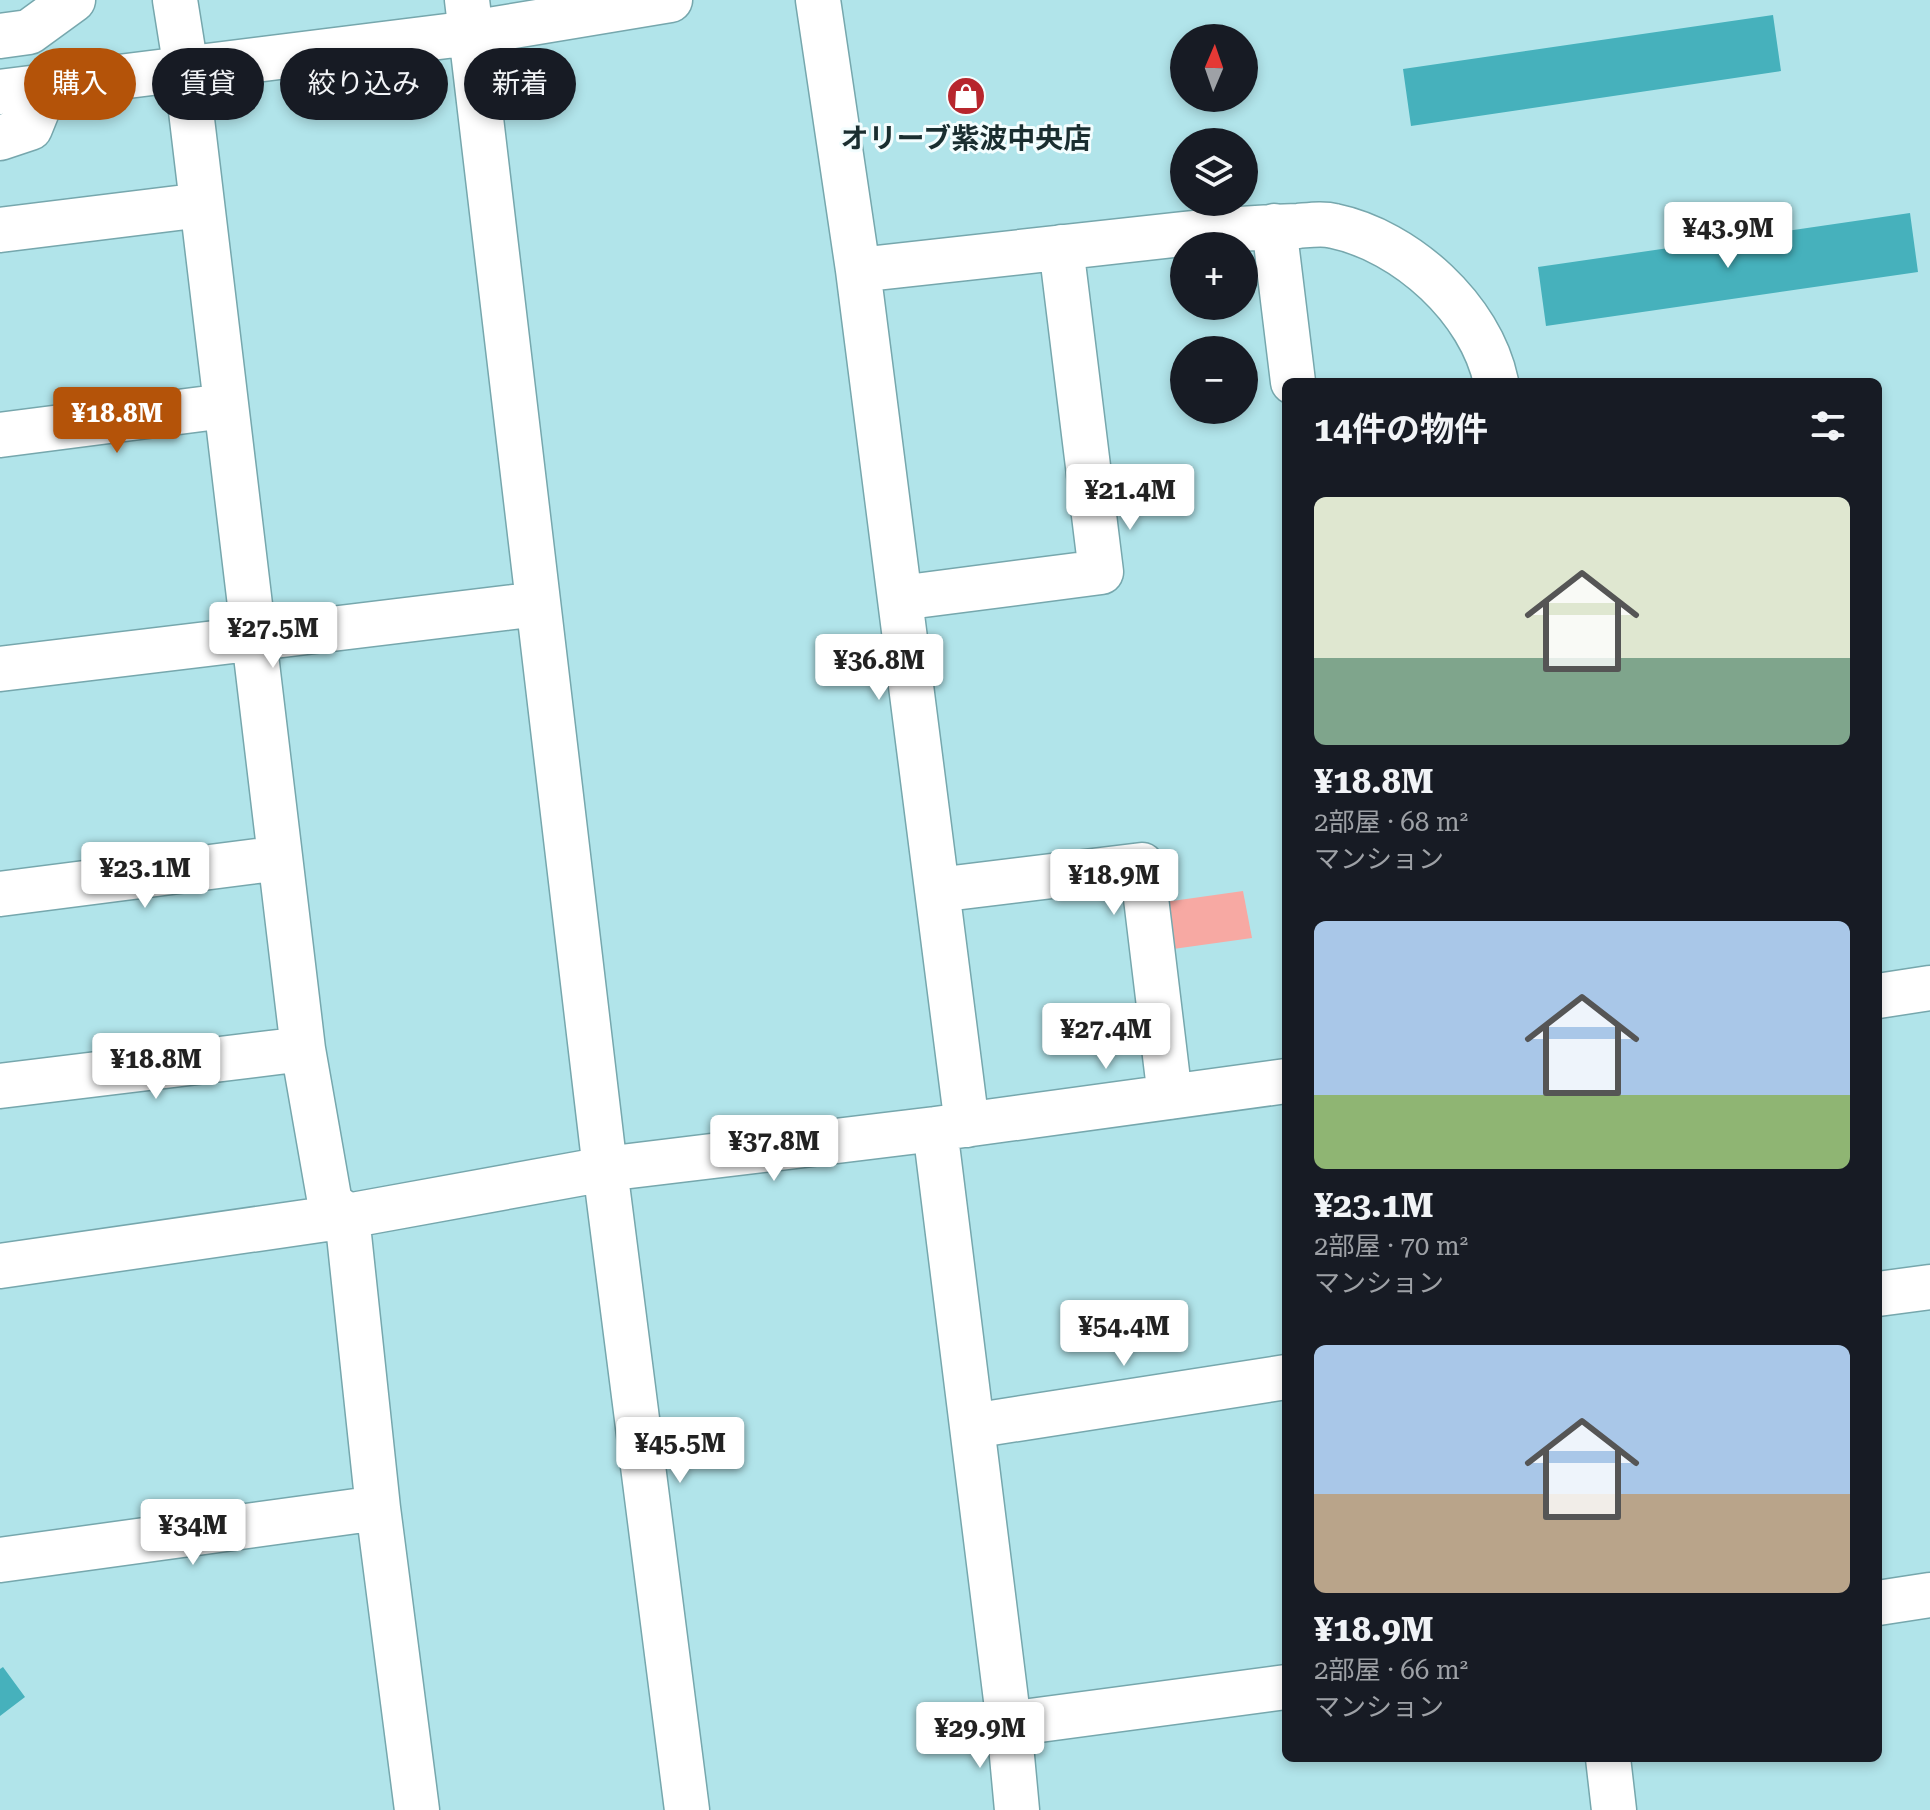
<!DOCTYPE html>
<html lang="ja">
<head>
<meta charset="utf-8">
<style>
  body { margin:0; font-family:"Roboto Serif","Noto Sans JP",serif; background:#20242c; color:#f1f3f6; height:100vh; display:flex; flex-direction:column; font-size:30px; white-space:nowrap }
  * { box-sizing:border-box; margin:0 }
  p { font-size:26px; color:#9ea1a6 }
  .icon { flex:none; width:44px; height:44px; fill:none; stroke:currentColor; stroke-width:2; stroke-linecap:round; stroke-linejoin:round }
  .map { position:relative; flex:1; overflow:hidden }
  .details { position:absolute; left:1282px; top:378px; width:600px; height:1384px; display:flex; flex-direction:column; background:#171b24; border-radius:12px; box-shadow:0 4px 12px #0003 }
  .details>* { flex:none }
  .guide { position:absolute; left:24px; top:48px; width:760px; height:72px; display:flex; gap:16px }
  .needle { width:52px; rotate:2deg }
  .fabs { position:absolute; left:1170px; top:24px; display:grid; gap:16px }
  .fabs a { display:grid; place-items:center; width:88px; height:88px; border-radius:50%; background:#171b24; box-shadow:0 4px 12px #0003; font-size:40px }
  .price { position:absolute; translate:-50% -68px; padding:0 18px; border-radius:8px; background:#fff; color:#222; font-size:26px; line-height:52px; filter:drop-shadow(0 2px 4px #0008) }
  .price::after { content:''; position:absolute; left:50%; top:48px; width:24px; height:18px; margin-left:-12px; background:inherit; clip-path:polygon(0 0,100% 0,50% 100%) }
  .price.selected { background:#b45309; color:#fff }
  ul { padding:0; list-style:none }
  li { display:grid; align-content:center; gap:16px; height:424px; padding:0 32px }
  li span { display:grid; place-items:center; height:248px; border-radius:12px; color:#555 }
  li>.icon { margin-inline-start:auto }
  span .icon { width:144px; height:144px; fill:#fffc; stroke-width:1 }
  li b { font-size:34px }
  h2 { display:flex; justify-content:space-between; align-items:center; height:96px; padding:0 32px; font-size:34px }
  .tag { padding:0 28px; border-radius:36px; background:#171b24; box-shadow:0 4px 12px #0003; font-size:28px; line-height:72px }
  .tag.selected { background:#b45309; color:#fff }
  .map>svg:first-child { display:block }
  .green { fill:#f7a9a3 }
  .building { fill:#46b1bc }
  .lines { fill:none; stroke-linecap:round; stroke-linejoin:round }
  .minor-casing { stroke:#76a7ad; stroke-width:47 }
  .minor { stroke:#fff; stroke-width:44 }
  .labels { text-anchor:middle; stroke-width:6; stroke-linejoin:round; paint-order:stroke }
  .poi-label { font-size:28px; font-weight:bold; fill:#1a2e30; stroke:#f3fdfe }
</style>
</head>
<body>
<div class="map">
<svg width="1930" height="1810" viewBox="0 0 1930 1810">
  <rect width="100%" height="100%" fill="#b1e4ea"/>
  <path class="green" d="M1243,891L1252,938L1166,950L1158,903Z"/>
  <path class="building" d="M1773,15L1781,71L1411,126L1403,69Z
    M1910,213L1918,272L1546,326L1538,267Z
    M3,1667L25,1697L0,1716V1669Z"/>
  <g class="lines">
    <g class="minor-casing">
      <path id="minor" d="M175,0L186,69L303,1049L330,1203L347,1216L378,1508L417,1810
        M467,0L605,1169L687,1810
        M818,0L858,270L967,1125
        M0,36L29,32L73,0
        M0,92L471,33L670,0
        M0,138L30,128L47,86
        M1274,226L1293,382
        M0,230L202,205
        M858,270C967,258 1075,245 1183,234C1222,230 1260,227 1298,226C1310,225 1323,223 1334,226C1406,241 1481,309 1496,382
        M0,435L225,406
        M900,598L1101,572L1061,247
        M0,669L538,604
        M937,890L1142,865L1170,1097
        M0,894L280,858
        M1878,996L1930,988
        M0,1086L303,1049
        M935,1129L1009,1724L1017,1810
        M0,1266L347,1216L605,1169L935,1129L1286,1081
        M1878,1294L1930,1287
        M972,1426L1286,1377
        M0,1560L378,1508
        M1878,1603L1930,1595
        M1009,1724L1286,1687
        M1608,1758L1614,1810"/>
    </g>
    <use href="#minor" class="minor"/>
  </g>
  <defs>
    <g id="shop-disc" transform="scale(2)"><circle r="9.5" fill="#b7262d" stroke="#f3fdfe"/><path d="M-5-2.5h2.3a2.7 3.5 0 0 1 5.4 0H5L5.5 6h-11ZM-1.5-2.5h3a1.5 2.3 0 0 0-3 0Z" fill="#fff"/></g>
  </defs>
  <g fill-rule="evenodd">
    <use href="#shop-disc" x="966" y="96"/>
  </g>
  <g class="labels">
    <g class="poi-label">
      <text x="966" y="148">オリーブ紫波中央店</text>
    </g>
  </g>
</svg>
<div class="fabs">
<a><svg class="needle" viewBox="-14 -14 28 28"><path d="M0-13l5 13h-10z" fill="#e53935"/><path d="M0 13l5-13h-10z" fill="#9ea1a6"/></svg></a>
<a><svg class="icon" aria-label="layers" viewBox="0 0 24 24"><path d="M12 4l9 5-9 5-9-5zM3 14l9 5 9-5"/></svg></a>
<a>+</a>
<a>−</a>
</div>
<b class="price" style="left:1728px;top:270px">¥43.9M</b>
<b class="price selected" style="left:117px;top:455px">¥18.8M</b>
<b class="price" style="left:1130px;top:532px">¥21.4M</b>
<b class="price" style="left:273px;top:670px">¥27.5M</b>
<b class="price" style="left:879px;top:702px">¥36.8M</b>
<b class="price" style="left:145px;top:910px">¥23.1M</b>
<b class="price" style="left:1114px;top:917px">¥18.9M</b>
<b class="price" style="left:1106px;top:1071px">¥27.4M</b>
<b class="price" style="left:156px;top:1101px">¥18.8M</b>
<b class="price" style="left:774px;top:1183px">¥37.8M</b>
<b class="price" style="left:1124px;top:1368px">¥54.4M</b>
<b class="price" style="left:680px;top:1485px">¥45.5M</b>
<b class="price" style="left:193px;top:1567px">¥34M</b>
<b class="price" style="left:980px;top:1770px">¥29.9M</b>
<div class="guide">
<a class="tag selected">購入</a>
<a class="tag">賃貸</a>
<a class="tag">絞り込み</a>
<a class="tag">新着</a>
</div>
<section class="details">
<h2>14件の物件<svg class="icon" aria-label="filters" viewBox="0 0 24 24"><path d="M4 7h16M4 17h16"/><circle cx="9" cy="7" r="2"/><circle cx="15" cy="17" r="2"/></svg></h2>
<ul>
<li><span style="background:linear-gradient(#dfe7d0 65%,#7fa58c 0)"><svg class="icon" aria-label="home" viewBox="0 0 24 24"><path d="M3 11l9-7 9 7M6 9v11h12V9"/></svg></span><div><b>¥18.8M</b><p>2部屋 · 68 m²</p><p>マンション</p></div></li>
<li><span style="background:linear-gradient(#a9c7e8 70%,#8fb573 0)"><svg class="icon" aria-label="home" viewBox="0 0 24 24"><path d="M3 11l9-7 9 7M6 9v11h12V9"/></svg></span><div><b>¥23.1M</b><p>2部屋 · 70 m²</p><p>マンション</p></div></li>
<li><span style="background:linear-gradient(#a9c7e8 60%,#b9a48a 0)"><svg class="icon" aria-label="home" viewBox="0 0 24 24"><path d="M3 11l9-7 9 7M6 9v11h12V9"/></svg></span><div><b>¥18.9M</b><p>2部屋 · 66 m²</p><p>マンション</p></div></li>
</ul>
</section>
</div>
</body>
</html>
